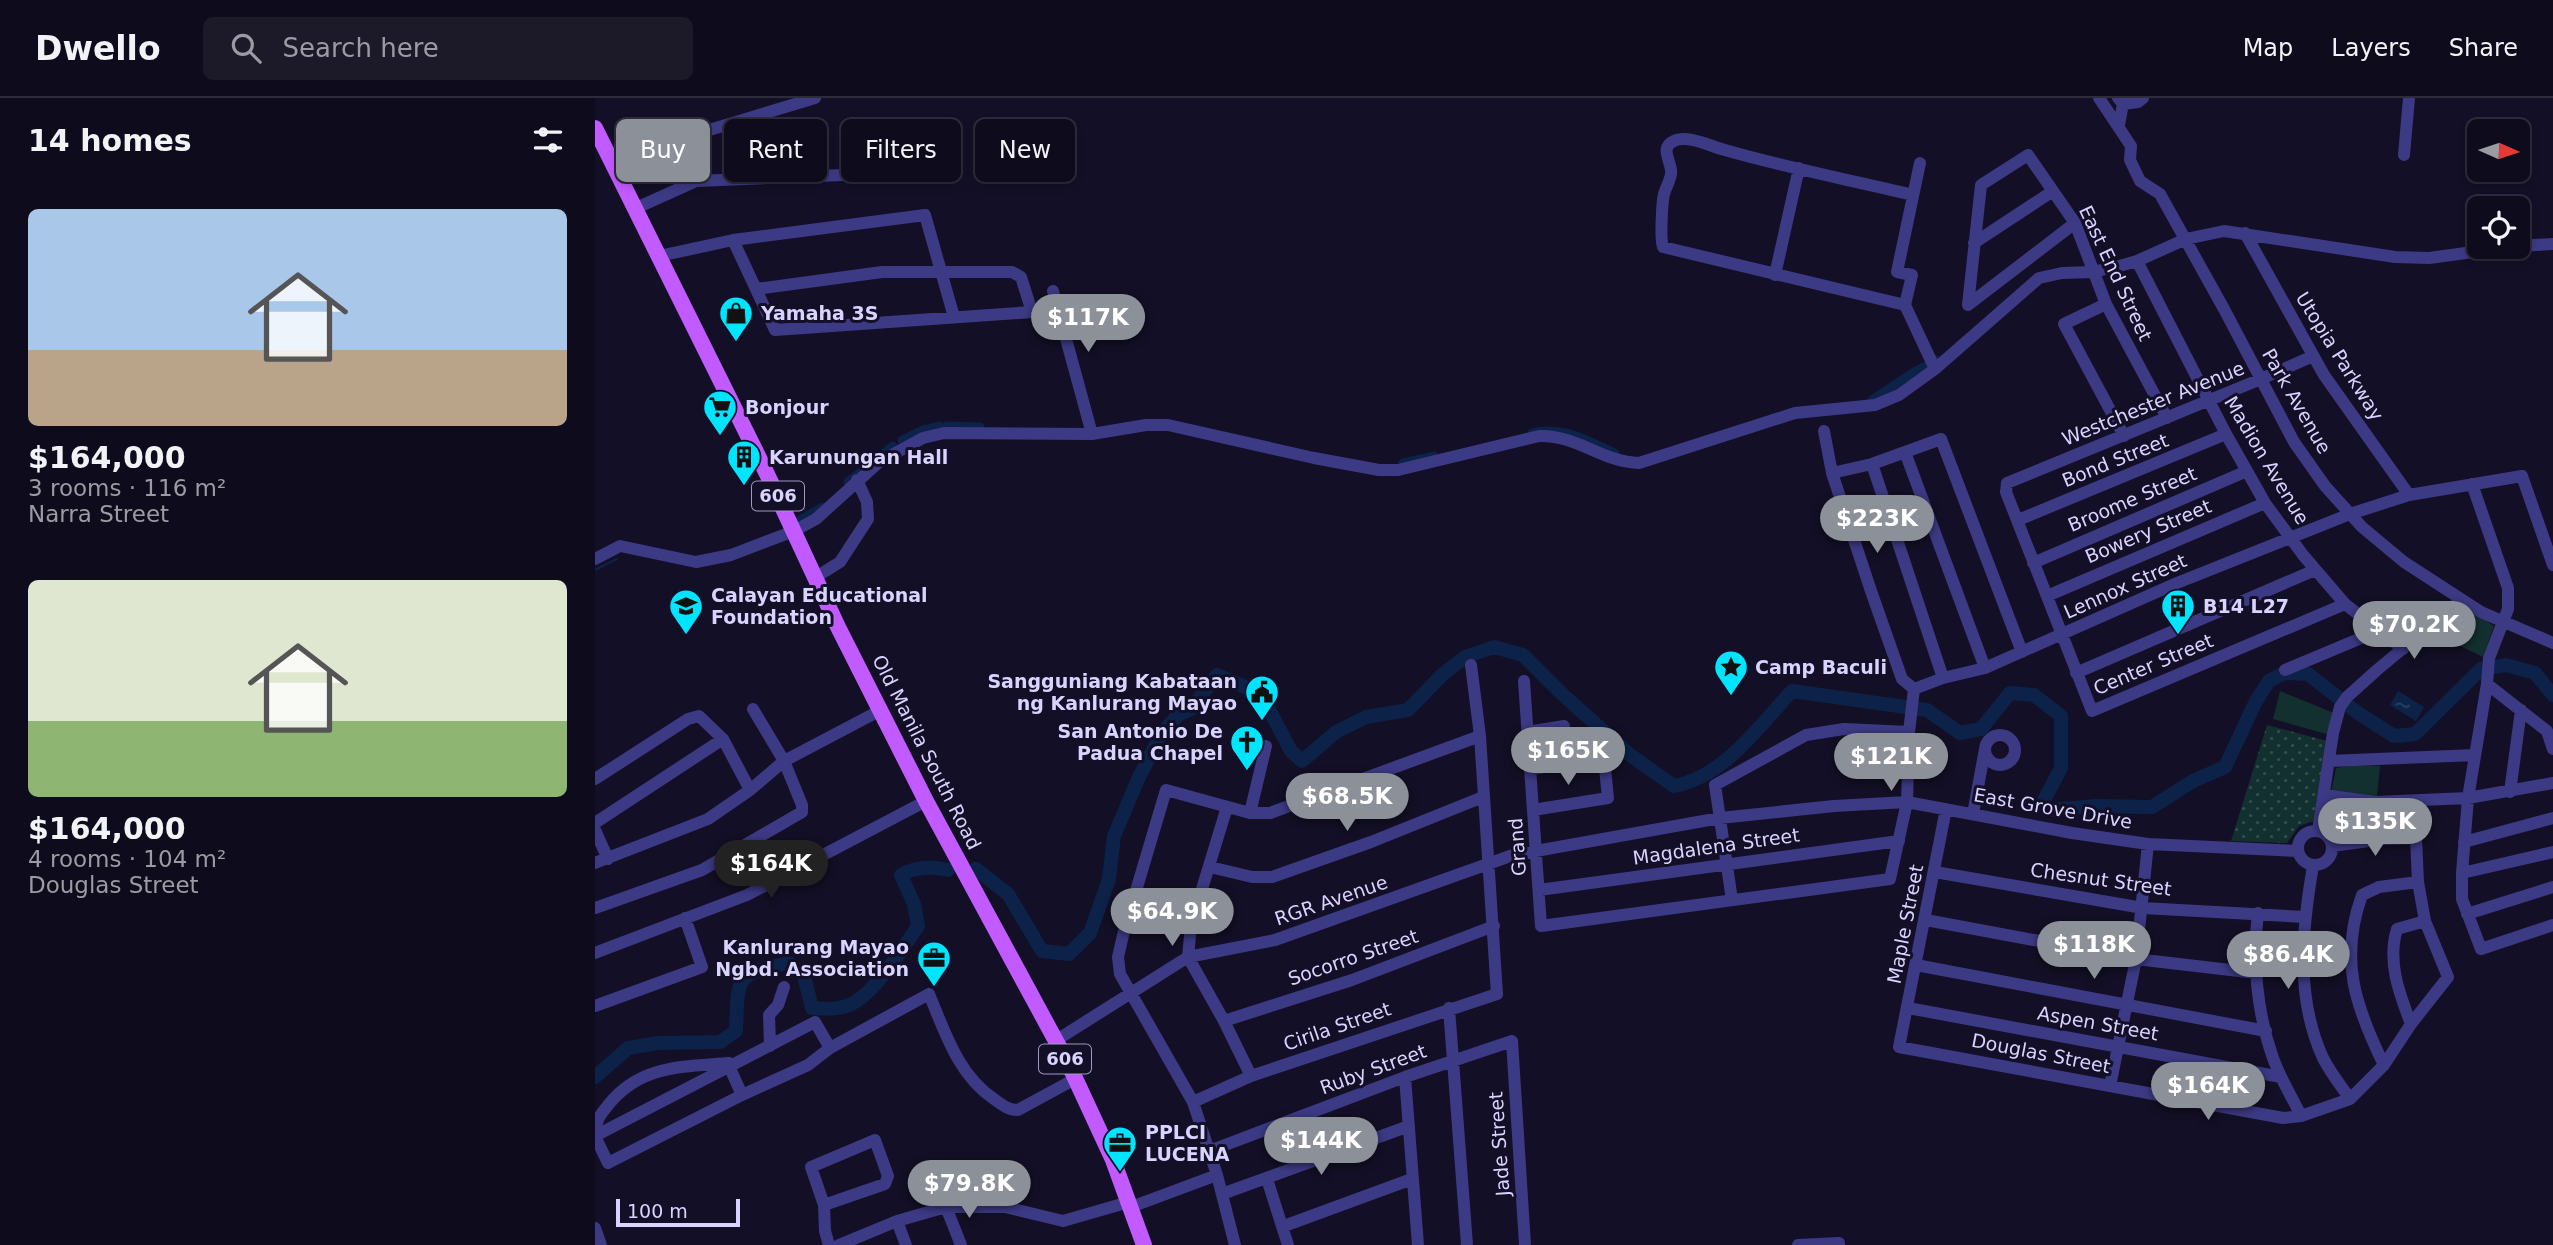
<!DOCTYPE html>
<html lang="en">
<head>
<meta charset="utf-8">
<style>
  body { margin:0; font-family:"DejaVu Sans",sans-serif; background:#1c1929; color:#f1f3f6; height:100vh; display:flex; flex-direction:column; font-size:26px; white-space:nowrap }
  * { box-sizing:border-box; margin:0 }
  p { font-size:23px; color:#9b9ba3 }
  .icon { flex:none; width:38px; height:38px; fill:none; stroke:currentColor; stroke-width:2; stroke-linecap:round; stroke-linejoin:round }
  .map { position:relative; flex:1; overflow:hidden }
  .side { display:flex; flex-direction:column; background:#0e0b1c; width:595px }
  .side>* { flex:none }
  .hud { position:absolute; left:21px; top:21px; width:665px; height:63px; display:flex; gap:14px }
  .needle { width:46px; rotate:93deg }
  .tools { position:absolute; left:1872px; top:21px; display:grid; gap:14px }
  .tools a { display:grid; place-items:center; width:63px; height:63px; border-radius:10px; background:#0e0b1c; box-shadow:0 4px 10px #0003,0 0 0 2px #2e2b3b; font-size:35px }
  .scale { position:absolute; left:21px; bottom:18px; width:124px; box-sizing:border-box; padding-left:7px; border:4px solid #d9d4ff; border-top:0; font-size:19px; line-height:24px; white-space:nowrap; color:#d9d4ff; -webkit-text-stroke:5px #130f26; paint-order:stroke }
  .price { position:absolute; translate:-50% -60px; padding:0 16px; border-radius:24px; background:#8c9099; color:#fff; font-size:23px; line-height:46px; filter:drop-shadow(0 2px 4px #0008) }
  .price::after { content:''; position:absolute; left:50%; top:42px; width:21px; height:16px; margin-left:-10px; background:inherit; clip-path:polygon(0 0,100% 0,50% 100%) }
  .price.current { background:#222; color:#fff }
  ul { padding:0; list-style:none }
  li { display:grid; align-content:center; gap:14px; height:371px; padding:0 28px }
  li span { display:grid; place-items:center; height:217px; border-radius:10px; color:#555 }
  li>.icon { margin-inline-start:auto }
  span .icon { width:126px; height:126px; fill:#fffc; stroke-width:1 }
  li b { font-size:30px }
  h2 { display:flex; justify-content:space-between; align-items:center; height:84px; padding:0 28px; font-size:30px }
  .pill { padding:0 24px; border-radius:10px; background:#0e0b1c; box-shadow:0 4px 10px #0003,0 0 0 2px #2e2b3b; font-size:24px; line-height:63px }
  .pill.current { background:#8c9099; color:#fff }
  header { display:flex; align-items:center; gap:42px; box-sizing:border-box; height:98px; padding:0 35px; background:#0e0b1c; border-bottom:2px solid #2e2b3b }
  header strong { font-size:33px }
  nav { display:flex; gap:38px; margin-inline-start:auto; font-size:24px }
  .search { width:490px; height:63px; background:#1c1929; display:flex; align-items:center; gap:18px; box-sizing:border-box; padding:0 24px; border-radius:10px; color:#9b9ba3; font-size:26px }
  main { display:flex; flex:1; min-height:0 }
  .map>svg:first-child { display:block }
  .grass { fill:url(#grass-dots) }
  .green { fill:#12302f }
  .water { fill:url(#water-ripples) }
  .lines { fill:none; stroke-linecap:round; stroke-linejoin:round }
  .stream { stroke:#0c2248; stroke-width:2.5 }
  .canal { stroke:#0c2248; stroke-width:9 }
  .river { stroke:#0c2248; stroke-width:14 }
  .minor { stroke:#3d3a85; stroke-width:12 }
  .major { stroke:#c25bff; stroke-width:16 }
  .labels { text-anchor:middle; stroke-width:6; stroke-linejoin:round; paint-order:stroke }
  .shield { fill:#130f26; stroke:#9e99be; stroke-width:2 }
  .shield-label { font-size:18px; font-weight:bold; fill:#d9d4ff }
  .street-label { font-size:19px; fill:#d9d4ff; stroke:#130f26 }
  .poi-label { font-size:19px; font-weight:bold; fill:#d9d4ff; stroke:#130f26; text-anchor:start }
</style>
</head>
<body>
<header>
<strong>Dwello</strong>
<div class="search"><svg class="icon" aria-label="search" viewBox="0 0 24 24"><circle cx="10" cy="10" r="6"/><path d="M15 15l6 6"/></svg>Search here</div>
<nav><a>Map</a><a>Layers</a><a>Share</a></nav>
</header>
<main>
<section class="side">
<h2>14 homes<svg class="icon" aria-label="filters" viewBox="0 0 24 24"><path d="M4 7h16M4 17h16"/><circle cx="9" cy="7" r="2"/><circle cx="15" cy="17" r="2"/></svg></h2>
<ul>
<li><span style="background:linear-gradient(#a9c7e8 65%,#b9a48a 0)"><svg class="icon" aria-label="home" viewBox="0 0 24 24"><path d="M3 11l9-7 9 7M6 9v11h12V9"/></svg></span><div><b>$164,000</b><p>3 rooms · 116 m²</p><p>Narra Street</p></div></li>
<li><span style="background:linear-gradient(#dfe7d0 65%,#8fb573 0)"><svg class="icon" aria-label="home" viewBox="0 0 24 24"><path d="M3 11l9-7 9 7M6 9v11h12V9"/></svg></span><div><b>$164,000</b><p>4 rooms · 104 m²</p><p>Douglas Street</p></div></li>
</ul>
</section>
<div class="map">
<svg width="1958" height="1147" viewBox="0 0 1958 1147">
  <defs>
    <pattern id="grass-dots" width="8" height="8" patternUnits="userSpaceOnUse" patternTransform="scale(1.75)"><rect width="8" height="8" fill="#12302f"/><path d="M2 2h.1M6 6h.1" fill="none" stroke="#344d4e" stroke-width="1.8" stroke-linecap="round"/></pattern>
    <pattern id="water-ripples" width="26" height="14" patternUnits="userSpaceOnUse" patternTransform="scale(1.75)"><rect width="26" height="14" fill="#0c2248"/><path d="M2 4q2-2 4 0t4 0M15 11q2-2 4 0t4 0" fill="none" stroke="#2f4163"/></pattern>
  </defs>
  <rect width="100%" height="100%" fill="#130f26"/>
  <path class="grass" d="M1672,627L1732,643L1719,723L1704,728L1692,745L1636,743Z"/>
  <path class="green" d="M1873,511L1899,528L1888,559L1843,537Z
    M1685,593L1739,615L1731,636L1678,621Z
    M1758,667L1785,668L1782,699L1736,694L1741,670Z
    M1733,702L1763,706L1766,731L1769,706H1802L1799,733L1766,738L1765,735L1748,742L1733,725Z"/>
  <path class="water" d="M1803,593L1829,609L1821,623L1795,607Z"/>
  <g class="lines">
    <path class="stream" d="M0,472L22,461"/>
    <path class="canal" d="M1277,302L1319,274L1342,262
      M352,328L385,329
      M336,330L345,328
      M937,335C967,327 993,343 1020,355
      M307,342L330,331
      M808,365L839,358
      M253,384L298,348
      M205,422L228,409"/>
    <path class="river" d="M381,771L413,796L447,853L474,856L495,835L514,781L519,738L544,679L567,635L584,616L596,611L622,577L666,596L696,653L707,663L741,634L771,619L813,612L848,576L870,559L899,549L928,557L966,595L1035,657L1079,688C1129,679 1164,628 1197,593L1332,612L1365,635L1386,631L1415,595L1439,597L1466,618V670L1447,706L1452,712L1501,708L1557,709L1598,683L1630,669L1661,603L1674,583L1689,575L1713,576L1763,615L1799,638L1820,636L1886,571L1911,567L1940,575L1958,597
      M0,979L33,950L63,945L125,944L141,933C143,879 139,876 194,865L209,878L217,910C231,911 248,912 260,904C283,890 307,851 323,828L319,806L306,777C319,769 339,768 353,772"/>
    <path class="minor" d="M1504,0L1536,48L1535,62L1545,83L1565,96L1629,211L1699,344L1730,388L1767,429L1809,464L1886,514L1958,545
      M1523,0L1528,6L1524,27
      M1528,6L1543,4L1548,0
      M1809,57L1814,0
      M1325,65L1302,174L1317,177L1310,207L1340,271
      M19,71L91,39L220,0
      M39,111L101,83L298,75
      M1650,135L1729,277L1814,397
      M138,142L180,232L437,214L426,179L417,174H287L161,191
      M1379,145L1458,93
      M1923,148L1958,146
      M64,158L138,142L330,117L359,219
      M1542,163L1631,336L1670,405L1708,457L1750,506L1808,551
      M1180,177L1204,70
      M458,193L497,336
      M1511,206L1469,226L1529,338
      M1310,207L1068,149C1065,142 1067,104 1069,96C1071,89 1075,83 1076,76C1078,65 1063,50 1079,43C1092,36 1117,49 1130,52C1192,70 1256,82 1318,97
      M1373,207L1386,87L1433,57L1480,125L1511,206L1572,320
      M1373,207L1480,125
      M1718,258L1666,281L1412,385L1411,394L1497,613L1750,506
      M1229,333L1237,375L1276,493L1307,581L1319,591
      M1310,354L1390,570
      M1277,366L1348,580
      M1237,375L1277,366L1346,341L1427,554
      M1877,386L1913,490V511L1894,560L1892,586L1873,700L1867,775V801L1886,851L1958,827
      M1423,422L1631,336
      M0,461L25,448L101,464L136,457L199,433L221,421L284,364L328,340L349,335L497,336L551,327H573L719,360L784,372H803L944,338C983,337 1007,364 1044,365L1200,315L1280,307L1304,297L1340,271L1444,180L1467,175L1497,174L1521,169L1542,163L1591,141L1629,133L1800,159L1834,160L1915,149
      M1438,465L1652,373
      M221,479L245,464L273,421L272,404L262,382
      M1452,498L1670,405
      M1690,572L1783,533
      M1481,575L1720,472
      M929,583L946,828L1295,781L1312,704L1314,634L1319,591
      M1892,586L1952,633L1958,651
      M1319,591L1348,580L1390,570L1582,485L1755,416L1814,397L1927,378L1958,467
      M932,634L969,628
      M1390 652a15 15 0 1 1 30 0a15 15 0 1 1-30 0Z
      M1734,663L1880,657
      M936,671L1009,661L1013,700L938,712
      M0,681L93,621L104,618L128,641L155,692
      M1915,694L1926,612
      M1729,697L1780,704L1873,700L1958,685
      M632,709L596,827L593,859L629,923L656,978
      M1351,711L1304,949L1688,1020L1706,1018L1755,1001L1789,967L1816,926L1853,879L1830,823L1823,784L1821,740L1789,741L1737,748
      M655,715L671,648
      M1378,716L1390,651
      M0,725L128,641
      M0,732L13,761
      M1703 750a17 17 0 1 1 34 0a17 17 0 1 1-34 0Z
      M1723,733L1738,635L1745,609L1752,599L1782,572L1866,502
      M1869,744L1958,720
      M0,765L113,721L155,692L189,663L286,612
      M1718,768C1707,831 1700,899 1728,960C1735,974 1746,988 1755,1001
      M615,769L657,779H677L776,744L888,699
      M1340,774L1548,810L1709,819
      M1867,775L1958,754
      M944,792L1304,743
      M1137,802L1120,687L1211,637L1249,631L1314,634
      M0,810L107,772L207,714V707L189,663L158,611
      M1663,815C1657,862 1662,915 1678,960C1685,980 1697,999 1706,1018
      M1872,816L1958,789
      M1331,822L1541,861L1661,875
      M0,855L152,797L331,703
      M1321,867L1671,933
      M0,908L107,869L90,820
      M854,910L872,1147
      M1313,910L1686,979
      M629,923L757,882L899,828
      M1816,926C1804,895 1792,863 1802,831L1830,823
      M460,943L593,859L680,842L918,757L1125,720L1239,708L1312,704L1477,735L1553,746L1703,753
      M175,948L174,917L183,907L189,889
      M1789,967C1760,908 1744,861 1767,797L1784,789L1823,784
      M134,968L147,997
      M810,979L823,1147
      M1515,988L1541,861L1553,746
      M598,1004L656,978L902,896L885,638L876,567
      M0,1035C1,1021 6,1016 14,1006C46,967 87,969 134,965
      M0,1038L13,1065L147,997L213,967L235,950L334,896C350,934 363,977 399,1001C407,1007 413,1012 423,1012L480,981
      M0,1038L220,924L235,950
      M614,1053L810,979L917,943L930,1147
      M672,1081L693,1147
      M627,1096L814,1028
      M229,1107L290,1086L293,1078L280,1042L216,1069L229,1107L230,1133L234,1147
      M351,1109L366,1147
      M536,1109L622,1077
      M302,1123L311,1147
      M689,1128L817,1081
      M0,1130L6,1147
      M244,1147L302,1123L351,1109H410L468,1123L534,1104
      M640,1147L622,1077L598,1004L525,876L523,859L529,833L571,692L655,715H675L885,638
      M1203,1147L1244,1145V1147"/>
    <path class="major" d="M0,30L172,376L243,529L331,703L474,967L518,1062L549,1147"/>
  </g>
  <defs>
    <g id="shop-pin" transform="scale(1.75)"><path d="M0 17L-7.5 6A9.5 9.5 0 1 1 7.5 6Z" fill="#00e5ff" stroke="#130f26"/><path d="M-5-2.5h2.3a2.7 3.5 0 0 1 5.4 0H5L5.5 6h-11ZM-1.5-2.5h3a1.5 2.3 0 0 0-3 0Z" fill="#111"/></g>
    <g id="supermarket-pin" transform="scale(1.75)"><path d="M0 17L-7.5 6A9.5 9.5 0 1 1 7.5 6Z" fill="#00e5ff" stroke="#130f26"/><path d="M-6-5.5h2.5l.6 2H6L4.5 2H-2.5L-4.4-4H-6ZM-1.5 3.2a1.3 1.3 0 1 0 .1 0ZM3 3.2a1.3 1.3 0 1 0 .1 0Z" fill="#111"/></g>
    <g id="building-pin" transform="scale(1.75)"><path d="M0 17L-7.5 6A9.5 9.5 0 1 1 7.5 6Z" fill="#00e5ff" stroke="#130f26"/><path d="M-4-6H4V6H1V3H-1V6H-4ZM-2.5-4.3h1.7v1.8h-1.7ZM.8-4.3h1.7v1.8H.8ZM-2.5-1h1.7V.8h-1.7ZM.8-1h1.7V.8H.8Z" fill="#111"/></g>
    <g id="university-pin" transform="scale(1.75)"><path d="M0 17L-7.5 6A9.5 9.5 0 1 1 7.5 6Z" fill="#00e5ff" stroke="#130f26"/><path d="M0-5L7-2L0 1L-7-2ZM-4 1L0 2.5L4 1V4Q0 6-4 4Z" fill="#111"/></g>
    <g id="sight-pin" transform="scale(1.75)"><path d="M0 17L-7.5 6A9.5 9.5 0 1 1 7.5 6Z" fill="#00e5ff" stroke="#130f26"/><path d="M0-6L1.8-2.2L6-1.7L2.9 1.2L3.7 5.4L0 3.3L-3.7 5.4L-2.9 1.2L-6-1.7L-1.8-2.2Z" fill="#111"/></g>
    <g id="civic-pin" transform="scale(1.75)"><path d="M0 17L-7.5 6A9.5 9.5 0 1 1 7.5 6Z" fill="#00e5ff" stroke="#130f26"/><path d="M-.6-6.5H3V-4.5H.6V-3L4-1V1h2V6H-6V1h2V-1L-.6-3ZM-1.2 2.5V6h2.4V2.5Z" fill="#111"/></g>
    <g id="church-pin" transform="scale(1.75)"><path d="M0 17L-7.5 6A9.5 9.5 0 1 1 7.5 6Z" fill="#00e5ff" stroke="#130f26"/><path d="M-1.2-6h2.4v3.5h3.3v2.4h-3.3V6h-2.4V-.1h-3.3v-2.4h3.3Z" fill="#111"/></g>
    <g id="office-pin" transform="scale(1.75)"><path d="M0 17L-7.5 6A9.5 9.5 0 1 1 7.5 6Z" fill="#00e5ff" stroke="#130f26"/><path d="M-6-3h4V-5.5h4V-3h4V5H-6ZM-1-4.5V-3h2v-1.5ZM-6 0V1H6V0Z" fill="#111"/></g>
  </defs>
  <g fill-rule="evenodd">
    <use href="#shop-pin" x="141" y="215"/>
    <use href="#supermarket-pin" x="125" y="309"/>
    <use href="#building-pin" x="149" y="359"/>
    <use href="#university-pin" x="91" y="508"/>
    <use href="#building-pin" x="1583" y="508"/>
    <use href="#sight-pin" x="1136" y="569"/>
    <use href="#civic-pin" x="667" y="594"/>
    <use href="#church-pin" x="652" y="644"/>
    <use href="#office-pin" x="339" y="860"/>
    <use href="#office-pin" x="525" y="1045"/>
  </g>
  <g class="labels">
    <g class="shield">
      <rect x="157" y="383.5" width="52" height="29" rx="5"/>
      <rect x="444" y="946.5" width="52" height="29" rx="5"/>
    </g>
    <g class="shield-label">
      <text x="183" y="404">606</text>
      <text x="470" y="967">606</text>
    </g>
    <g class="street-label">
      <text transform="translate(1521 175) rotate(65)" y="7">East End Street</text>
      <text transform="translate(1745 258) rotate(58)" y="7">Utopia Parkway</text>
      <text transform="translate(1702 303) rotate(60)" y="7">Park Avenue</text>
      <text transform="translate(1558 305) rotate(-22)" y="7">Westchester Avenue</text>
      <text transform="translate(1520 362) rotate(-22)" y="7">Bond Street</text>
      <text transform="translate(1672 362) rotate(59)" y="7">Madion Avenue</text>
      <text transform="translate(1537 401) rotate(-23)" y="7">Broome Street</text>
      <text transform="translate(1553 433) rotate(-23)" y="7">Bowery Street</text>
      <text transform="translate(1530 488) rotate(-24)" y="7">Lennox Street</text>
      <text transform="translate(1558 566) rotate(-23)" y="7">Center Street</text>
      <text transform="translate(332 654) rotate(63)" y="7">Old Manila South Road</text>
      <text transform="translate(1458 710) rotate(10)" y="7">East Grove Drive</text>
      <text transform="translate(1121 748) rotate(-8)" y="7">Magdalena Street</text>
      <text transform="translate(922 749) rotate(-94)" y="7">Grand</text>
      <text transform="translate(1506 781) rotate(8)" y="7">Chesnut Street</text>
      <text transform="translate(736 802) rotate(-19)" y="7">RGR Avenue</text>
      <text transform="translate(1310 826) rotate(-79)" y="7">Maple Street</text>
      <text transform="translate(758 859) rotate(-19)" y="7">Socorro Street</text>
      <text transform="translate(1503 925) rotate(10)" y="7">Aspen Street</text>
      <text transform="translate(742 928) rotate(-19)" y="7">Cirila Street</text>
      <text transform="translate(1446 955) rotate(11)" y="7">Douglas Street</text>
      <text transform="translate(778 971) rotate(-20)" y="7">Ruby Street</text>
      <text transform="translate(904 1046) rotate(-94)" y="7">Jade Street</text>
    </g>
    <g class="poi-label">
      <text x="166" y="222">Yamaha 3S</text>
      <text x="150" y="316">Bonjour</text>
      <text x="174" y="366">Karunungan Hall</text>
      <text x="116" y="504">Calayan Educational<tspan x="116" dy="22">Foundation</tspan></text>
      <text x="1608" y="515">B14 L27</text>
      <text x="1160" y="576">Camp Baculi</text>
      <text x="642" y="590" text-anchor="end">Sangguniang Kabataan<tspan x="642" dy="22">ng Kanlurang Mayao</tspan></text>
      <text x="628" y="640" text-anchor="end">San Antonio De<tspan x="628" dy="22">Padua Chapel</tspan></text>
      <text x="314" y="856" text-anchor="end">Kanlurang Mayao<tspan x="314" dy="22">Ngbd. Association</tspan></text>
      <text x="550" y="1041">PPLCI<tspan x="550" dy="22">LUCENA</tspan></text>
    </g>
  </g>
</svg>
<div class="tools">
<a><svg class="needle" viewBox="-14 -14 28 28"><path d="M0-13l5 13h-10z" fill="#e53935"/><path d="M0 13l5-13h-10z" fill="#9b9ba3"/></svg></a>
<a><svg class="icon" aria-label="locate" viewBox="0 0 24 24"><circle cx="12" cy="12" r="6"/><path d="M12 2v4M12 18v4M2 12h4M18 12h4"/></svg></a>
</div>
<div class="scale">100 m</div>
<b class="price" style="left:493px;top:256px">$117K</b>
<b class="price" style="left:1282px;top:457px">$223K</b>
<b class="price" style="left:1819px;top:563px">$70.2K</b>
<b class="price" style="left:973px;top:689px">$165K</b>
<b class="price" style="left:1296px;top:695px">$121K</b>
<b class="price" style="left:752px;top:735px">$68.5K</b>
<b class="price" style="left:1780px;top:760px">$135K</b>
<b class="price current" style="left:176px;top:802px">$164K</b>
<b class="price" style="left:577px;top:850px">$64.9K</b>
<b class="price" style="left:1499px;top:883px">$118K</b>
<b class="price" style="left:1693px;top:893px">$86.4K</b>
<b class="price" style="left:1613px;top:1024px">$164K</b>
<b class="price" style="left:726px;top:1079px">$144K</b>
<b class="price" style="left:374px;top:1122px">$79.8K</b>
<div class="hud">
<a class="pill current">Buy</a>
<a class="pill">Rent</a>
<a class="pill">Filters</a>
<a class="pill">New</a>
</div>
</div>
</main>
</body>
</html>
